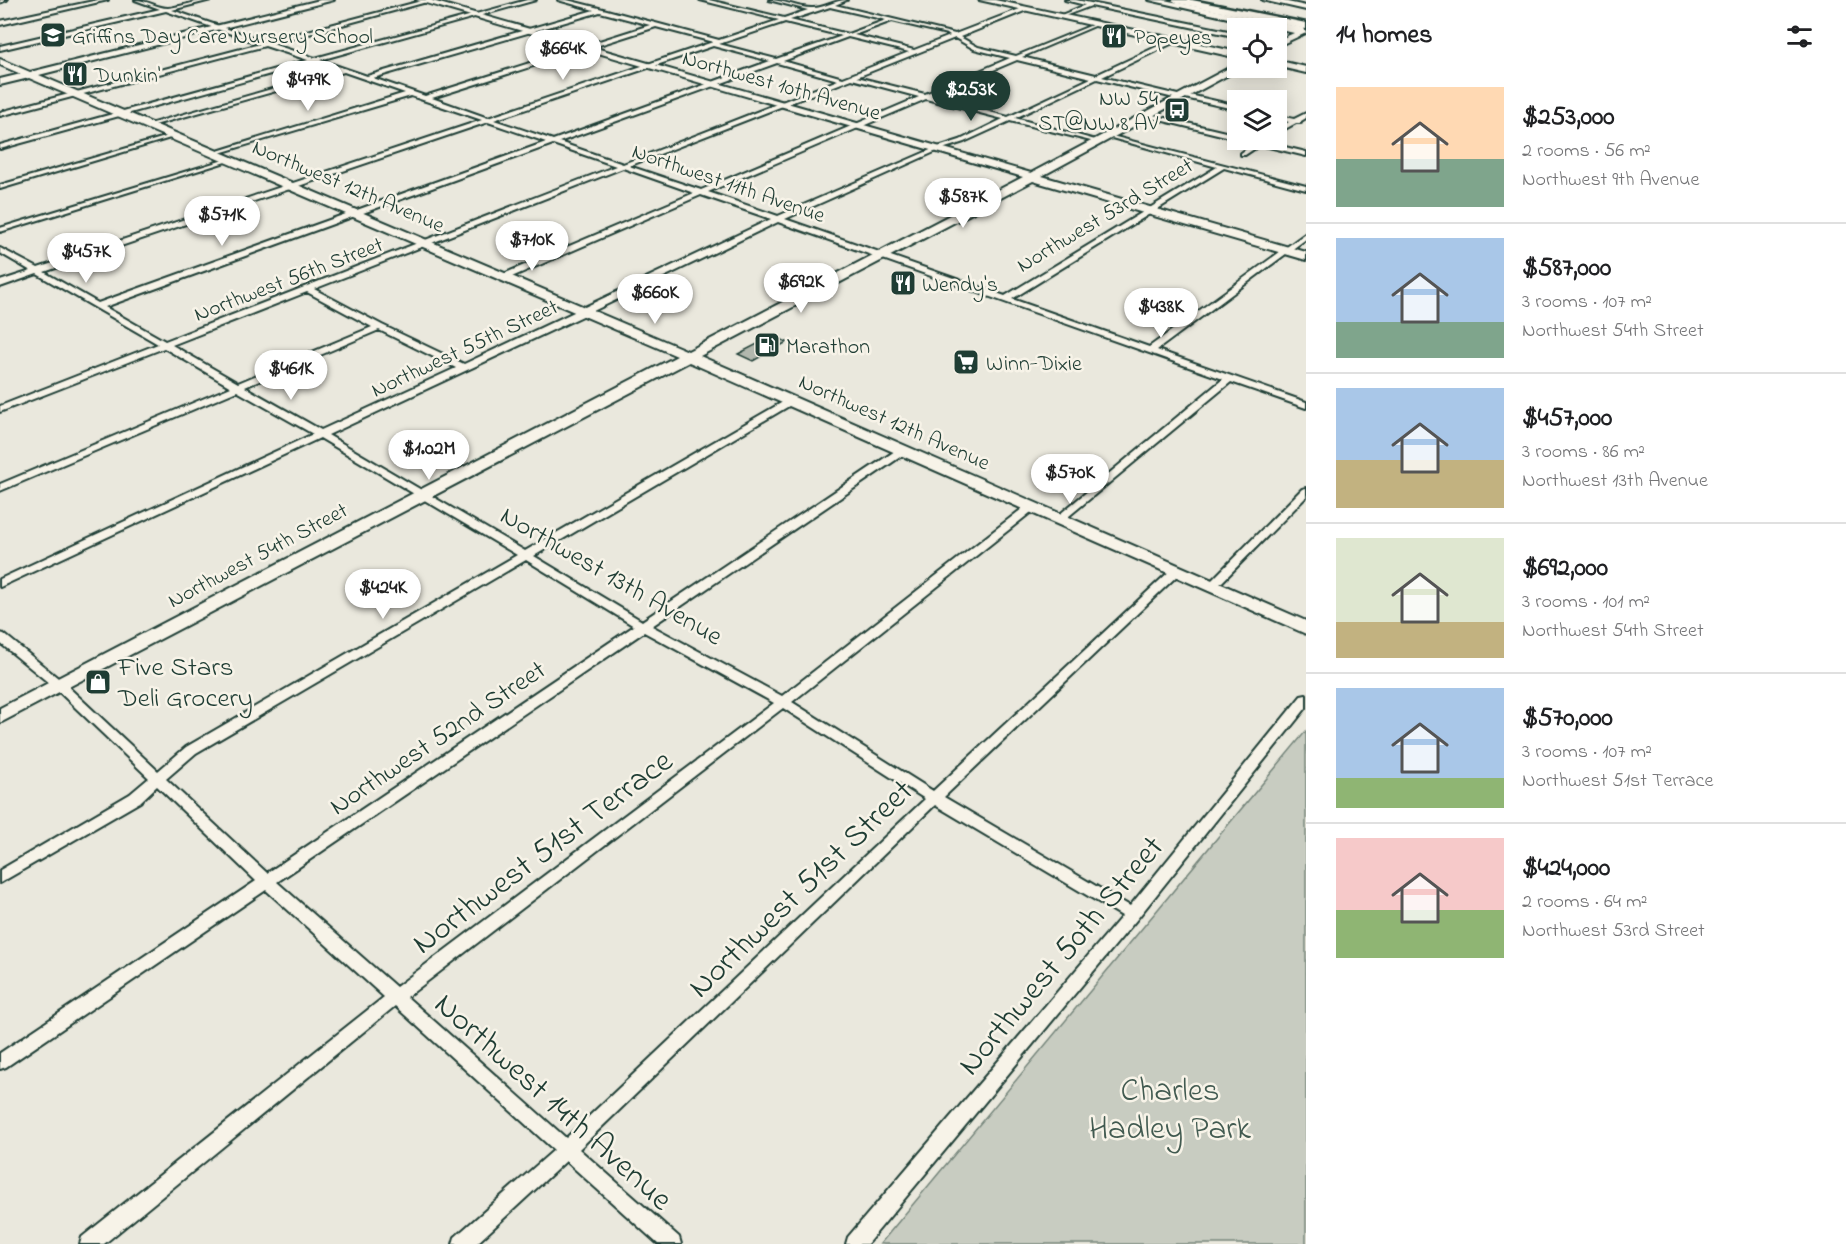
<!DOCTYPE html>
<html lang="en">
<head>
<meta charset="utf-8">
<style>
  body { margin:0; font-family:"Indie Flower",sans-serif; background:#f6f6f6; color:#202124; height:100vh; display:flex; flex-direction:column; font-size:22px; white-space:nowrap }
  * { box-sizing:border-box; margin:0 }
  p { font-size:20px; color:#757577 }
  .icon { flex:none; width:33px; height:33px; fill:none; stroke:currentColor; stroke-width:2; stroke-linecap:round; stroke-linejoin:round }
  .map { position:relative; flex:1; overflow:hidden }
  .panel { display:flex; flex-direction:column; background:#fff; width:540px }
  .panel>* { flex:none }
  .buttons { position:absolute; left:1227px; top:18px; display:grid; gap:12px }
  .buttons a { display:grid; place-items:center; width:60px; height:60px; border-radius:0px; background:#fff; box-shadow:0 3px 15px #0003; font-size:30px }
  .price { position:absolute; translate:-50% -51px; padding:0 14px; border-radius:21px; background:#fff; color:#222; font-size:20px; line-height:39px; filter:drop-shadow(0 2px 3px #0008) }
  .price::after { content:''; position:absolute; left:50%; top:36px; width:18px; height:14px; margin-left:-9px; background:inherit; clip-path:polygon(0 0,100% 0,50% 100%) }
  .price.selected { background:#1f3d34; color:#fff }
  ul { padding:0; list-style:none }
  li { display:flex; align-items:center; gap:18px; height:150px; padding:0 30px }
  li+li { border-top:2px solid #e0e0e0 }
  li span { display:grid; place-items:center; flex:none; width:168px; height:120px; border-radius:0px; color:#555 }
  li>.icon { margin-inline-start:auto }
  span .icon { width:72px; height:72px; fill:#fffc; stroke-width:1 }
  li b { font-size:26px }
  h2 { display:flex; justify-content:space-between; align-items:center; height:72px; padding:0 30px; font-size:26px }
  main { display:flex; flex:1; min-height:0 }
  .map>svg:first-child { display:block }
  .green { fill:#c8ccc1; stroke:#74847a; stroke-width:1.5 }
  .building { fill:#b2b8ae; stroke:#1f3d34; stroke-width:1.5 }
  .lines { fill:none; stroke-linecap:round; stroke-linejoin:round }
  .street-casing { stroke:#1f3d34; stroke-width:4 }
  .secondary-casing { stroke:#1f3d34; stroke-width:4 }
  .primary-casing { stroke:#1f3d34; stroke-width:4 }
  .highway-casing { stroke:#1f3d34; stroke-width:5 }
  .street { fill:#f7f3e8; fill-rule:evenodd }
  .secondary { fill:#f7f3e8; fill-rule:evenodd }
  .primary { fill:#f7f3e8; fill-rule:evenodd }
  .highway { fill:#f7f3e8; fill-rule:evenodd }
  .labels { text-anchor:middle; stroke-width:5; stroke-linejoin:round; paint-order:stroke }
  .far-poi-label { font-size:22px; fill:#1f3d34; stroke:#f7f3e8; text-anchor:start }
  .far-street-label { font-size:22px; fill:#1f3d34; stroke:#f7f3e8 }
  .street-label { font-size:27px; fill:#1f3d34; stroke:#f7f3e8 }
  .poi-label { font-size:27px; fill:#1f3d34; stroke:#f7f3e8; text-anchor:start }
  .near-street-label { font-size:33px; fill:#1f3d34; stroke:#f7f3e8 }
  .near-park-label { font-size:33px; fill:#415a50; stroke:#f7f3e8 }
</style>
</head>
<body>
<main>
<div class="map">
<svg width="1306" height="1244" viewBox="0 0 1306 1244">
  <rect width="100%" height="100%" fill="#eae8dd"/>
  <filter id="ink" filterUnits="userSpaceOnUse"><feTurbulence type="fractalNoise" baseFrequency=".0167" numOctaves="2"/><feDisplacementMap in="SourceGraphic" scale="12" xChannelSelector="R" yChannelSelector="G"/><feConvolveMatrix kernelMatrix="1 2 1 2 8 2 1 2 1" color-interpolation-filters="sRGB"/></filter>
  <g filter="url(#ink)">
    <path class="green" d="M1306,731V1244H880Z"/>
    <path class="building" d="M773,336L787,342L753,361L738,354Z"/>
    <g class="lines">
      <g class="street-casing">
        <path id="street" d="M0,0H7L0,3Z
          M98,0H108L0,25V21Z
          M135,0C147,0 157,8 168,8C182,7 196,0 211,0L172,10L266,42L425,0H434L272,44L315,58L527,0H536L320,60L367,76L594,10L558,0H567L603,9L719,40L779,20L700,0H709L784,18L808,10L769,0C784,0 800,9 813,8C825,8 835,0 847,0L835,5L955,34L1025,7L1027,10L960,37L978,47L1016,56L1097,23V25L1022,57L1096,75L1171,40H1175V42L1102,77L1182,96L1185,94L1238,106V110L1185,98L1182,100L1097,79L1015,118L1099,141V143L1010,121L964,142L939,150L785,219L1005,296L1217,167L1108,137V135L1306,186V190L1224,168L1012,299L1149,347L1306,233V239L1157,350L1306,402V408L1231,382L1063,521H1055L1054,519L1223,379L778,222L587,314L328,435L525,551L788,399H794V403L534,556L642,621L898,449H906V453L652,626L782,696L1027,505H1035L1036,507L1035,509L792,702L933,791L1172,569H1180L1182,571L1180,573L944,797L1130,906L1301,696L1306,695V708L1137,919L867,1244H846L848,1237L1122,916L935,805L579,1149L679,1237L681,1244H658L566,1161L476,1244H453L455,1237L554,1150L395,1006L104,1244H80L82,1237L384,997L266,890L6,1067L0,1069V1053L256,881L157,786L140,802L0,883V870L130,794L149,778L55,688L0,643V633L4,634L63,682L158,771L186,747L517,555L320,438L0,587V579L313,434L237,391L0,491V484L231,387L164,348L0,412V406L158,344L37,274L0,287V281L31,271L0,253V248L38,268L482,120L411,96L216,154L211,153L405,93L344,72L151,126L146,125L338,70L314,62L0,149V145L308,60L265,46L0,116V112L260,44L166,11L0,50V46L160,9ZM830,7L886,20L848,34L790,20ZM600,12L650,25L425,96L373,78ZM892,21L947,34L950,36L914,50L854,35ZM785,22L842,36L776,59L719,44ZM656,27L713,42L488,118L432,98ZM848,37L909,52L843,78L783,61ZM955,38L974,49L1010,58L925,94L857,77ZM713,46L770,61L553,140L494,120ZM1017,60L1091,78L1008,117L932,96ZM777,63L838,80L623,164L559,142ZM852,79L919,97L701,190L629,166ZM926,99L1003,119L960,140L935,148L778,216L708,192ZM488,122L546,142L98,303L44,272ZM553,144L616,166L165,341L105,307ZM623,168L694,193L501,275V279H507L701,195L771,219L464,364L382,325L314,289ZM307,292L372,327L238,383L172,345ZM379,330L456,368L321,430L245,387ZM526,560L634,626L267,873L166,779L196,753ZM644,632L774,703L396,987L277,882ZM783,708L925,799L566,1138L407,997Z
          M1065,0H1076L1238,33V37L1091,6L1059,18V16L1085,5Z
          M1306,113V118L1301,121V123H1296L1276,134V129L1289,122L1276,119V115L1294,119Z
          M1149,114L1238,135V139L1147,117V115Z
          M172,135L177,136L0,189V185Z
          M1243,140H1266L1264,142L1306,152V156L1260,145L1245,155H1241V153L1253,144Z
          M227,159L232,160L0,232V228Z
          M1306,488V497L1216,588H1208L1206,586L1208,584L1302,489Z"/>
      </g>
      <g class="secondary-casing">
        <path id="secondary" d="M320,0H334L39,75L688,351L1023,177L416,0H429L1031,173L1238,63V68H1241L1042,176L1306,252V260L1033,181L700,356L1306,621V634L689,362L0,723V708L677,356L29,78L0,85V79L21,74L0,65V59L30,72Z
          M1149,0H1164L1304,28L1306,33L1276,47V41L1294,33Z
          M1262,0H1278L1306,6V10Z"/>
      </g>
      <g class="primary-casing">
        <path id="primary" d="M979,0H995L1238,52V58Z
          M1276,60L1306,67V73L1276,66Z"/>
      </g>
      <g class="highway-casing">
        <path id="highway" d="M1172,0H1192L1306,23V29L1177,3Z"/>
      </g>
      <use href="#street" class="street"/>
      <use href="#secondary" class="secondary"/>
      <use href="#primary" class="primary"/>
      <use href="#highway" class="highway"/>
    </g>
  </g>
  <defs>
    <g id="school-square" transform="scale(1.35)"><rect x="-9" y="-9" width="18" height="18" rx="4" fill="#1f3d34" stroke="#f7f3e8"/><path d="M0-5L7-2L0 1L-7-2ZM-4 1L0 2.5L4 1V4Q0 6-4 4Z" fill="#fff"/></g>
    <g id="restaurant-square" transform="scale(1.35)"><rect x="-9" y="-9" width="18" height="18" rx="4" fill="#1f3d34" stroke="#f7f3e8"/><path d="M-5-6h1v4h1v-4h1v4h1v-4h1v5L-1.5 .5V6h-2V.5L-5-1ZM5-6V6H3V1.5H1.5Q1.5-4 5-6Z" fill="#fff"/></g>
    <g id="bus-square" transform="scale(1.35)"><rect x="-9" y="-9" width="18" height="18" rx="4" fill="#1f3d34" stroke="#f7f3e8"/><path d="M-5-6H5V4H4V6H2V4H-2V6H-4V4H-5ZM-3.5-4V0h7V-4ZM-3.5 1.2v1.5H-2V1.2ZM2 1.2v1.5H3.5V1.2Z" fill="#fff"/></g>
    <g id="fuel-square" transform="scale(1.35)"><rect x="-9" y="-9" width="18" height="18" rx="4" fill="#1f3d34" stroke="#f7f3e8"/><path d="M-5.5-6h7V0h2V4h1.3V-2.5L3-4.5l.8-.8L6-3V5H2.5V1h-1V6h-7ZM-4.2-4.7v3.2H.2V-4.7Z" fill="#fff"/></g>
    <g id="supermarket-square" transform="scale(1.35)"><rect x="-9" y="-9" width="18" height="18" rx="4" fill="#1f3d34" stroke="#f7f3e8"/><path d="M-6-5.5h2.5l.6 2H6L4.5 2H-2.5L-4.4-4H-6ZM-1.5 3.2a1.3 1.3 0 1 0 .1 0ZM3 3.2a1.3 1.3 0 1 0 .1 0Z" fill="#fff"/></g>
    <g id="shop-square" transform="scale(1.35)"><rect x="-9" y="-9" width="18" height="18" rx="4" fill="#1f3d34" stroke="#f7f3e8"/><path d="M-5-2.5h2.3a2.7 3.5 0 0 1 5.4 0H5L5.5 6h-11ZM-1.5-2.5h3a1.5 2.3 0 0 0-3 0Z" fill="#fff"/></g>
  </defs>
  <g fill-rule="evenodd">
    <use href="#school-square" x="53" y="35"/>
    <use href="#restaurant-square" x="1114" y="36"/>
    <use href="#restaurant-square" x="75" y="74"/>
    <use href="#bus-square" x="1177" y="110"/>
    <use href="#restaurant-square" x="903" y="283"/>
    <use href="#fuel-square" x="767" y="345"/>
    <use href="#supermarket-square" x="966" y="362"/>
    <use href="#shop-square" x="98" y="682"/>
  </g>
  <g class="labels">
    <g class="far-poi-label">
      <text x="72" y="43">Griffins Day Care Nursery School</text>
      <text x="1134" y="44">Popeyes</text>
      <text x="94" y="82">Dunkin'</text>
      <text x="1158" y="105" text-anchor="end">NW 54<tspan x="1158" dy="25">ST@NW 8 AV</tspan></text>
      <text x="922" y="291">Wendy's</text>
      <text x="786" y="353">Marathon</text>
      <text x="986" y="370">Winn-Dixie</text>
    </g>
    <g class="far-street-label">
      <text transform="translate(782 84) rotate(16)" y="8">Northwest 10th Avenue</text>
      <text transform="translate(729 182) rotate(19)" y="8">Northwest 11th Avenue</text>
      <text transform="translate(349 185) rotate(23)" y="8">Northwest 12th Avenue</text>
      <text transform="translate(1104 214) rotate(-31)" y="8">Northwest 53rd Street</text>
      <text transform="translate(288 278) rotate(-21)" y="8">Northwest 56th Street</text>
      <text transform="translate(464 347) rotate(-25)" y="8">Northwest 55th Street</text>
      <text transform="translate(895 421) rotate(24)" y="8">Northwest 12th Avenue</text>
      <text transform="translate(257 554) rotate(-28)" y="8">Northwest 54th Street</text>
    </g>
    <g class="street-label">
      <text transform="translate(612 575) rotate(30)" y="9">Northwest 13th Avenue</text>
      <text transform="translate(437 737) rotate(-34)" y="9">Northwest 52nd Street</text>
    </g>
    <g class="poi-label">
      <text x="118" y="675">Five Stars<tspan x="118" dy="31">Deli Grocery</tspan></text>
    </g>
    <g class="near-street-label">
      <text transform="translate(541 850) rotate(-37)" y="12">Northwest 51st Terrace</text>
      <text transform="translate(799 887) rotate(-44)" y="12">Northwest 51st Street</text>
      <text transform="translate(1059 954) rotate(-50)" y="12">Northwest 50th Street</text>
      <text transform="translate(555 1100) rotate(42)" y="12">Northwest 14th Avenue</text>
    </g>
    <g class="near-park-label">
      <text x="1170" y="1100">Charles<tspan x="1170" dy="38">Hadley Park</tspan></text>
    </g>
  </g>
</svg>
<div class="buttons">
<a><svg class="icon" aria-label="locate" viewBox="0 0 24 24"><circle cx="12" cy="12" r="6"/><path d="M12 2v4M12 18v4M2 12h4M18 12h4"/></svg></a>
<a><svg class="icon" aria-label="layers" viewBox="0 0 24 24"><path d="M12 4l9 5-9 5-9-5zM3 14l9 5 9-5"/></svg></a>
</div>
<b class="price" style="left:563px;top:81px">$664K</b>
<b class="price" style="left:308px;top:112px">$479K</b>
<b class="price selected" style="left:971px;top:122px">$253K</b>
<b class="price" style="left:963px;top:229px">$587K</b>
<b class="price" style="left:222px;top:247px">$571K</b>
<b class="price" style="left:532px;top:272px">$710K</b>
<b class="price" style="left:86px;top:284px">$457K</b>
<b class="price" style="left:801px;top:314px">$692K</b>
<b class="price" style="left:655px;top:325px">$660K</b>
<b class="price" style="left:1161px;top:339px">$438K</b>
<b class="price" style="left:291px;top:401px">$461K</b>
<b class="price" style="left:429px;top:481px">$1.02M</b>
<b class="price" style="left:1070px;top:505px">$570K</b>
<b class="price" style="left:383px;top:620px">$424K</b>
</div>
<section class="panel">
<h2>14 homes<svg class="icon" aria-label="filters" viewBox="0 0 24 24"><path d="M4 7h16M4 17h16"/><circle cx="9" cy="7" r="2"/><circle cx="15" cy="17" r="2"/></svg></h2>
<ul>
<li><span style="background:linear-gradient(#ffd9b3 60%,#7fa58c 0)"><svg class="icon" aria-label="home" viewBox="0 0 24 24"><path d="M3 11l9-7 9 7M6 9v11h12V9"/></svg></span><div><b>$253,000</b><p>2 rooms · 56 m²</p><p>Northwest 9th Avenue</p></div></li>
<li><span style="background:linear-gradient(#a9c7e8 70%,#7fa58c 0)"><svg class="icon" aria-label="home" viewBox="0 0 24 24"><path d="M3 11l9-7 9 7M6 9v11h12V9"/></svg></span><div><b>$587,000</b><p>3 rooms · 107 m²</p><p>Northwest 54th Street</p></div></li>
<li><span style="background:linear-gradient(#a9c7e8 60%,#c2b280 0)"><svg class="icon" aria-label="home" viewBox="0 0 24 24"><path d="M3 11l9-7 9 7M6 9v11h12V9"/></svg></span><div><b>$457,000</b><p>3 rooms · 86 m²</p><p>Northwest 13th Avenue</p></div></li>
<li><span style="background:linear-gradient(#dfe7d0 70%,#c2b280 0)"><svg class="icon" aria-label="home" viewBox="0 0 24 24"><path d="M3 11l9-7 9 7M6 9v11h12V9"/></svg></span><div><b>$692,000</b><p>3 rooms · 101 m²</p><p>Northwest 54th Street</p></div></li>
<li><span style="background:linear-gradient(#a9c7e8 75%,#8fb573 0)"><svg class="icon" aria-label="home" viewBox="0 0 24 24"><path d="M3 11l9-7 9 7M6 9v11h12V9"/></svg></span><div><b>$570,000</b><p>3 rooms · 107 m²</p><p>Northwest 51st Terrace</p></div></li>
<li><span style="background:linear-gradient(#f6c9c9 60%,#8fb573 0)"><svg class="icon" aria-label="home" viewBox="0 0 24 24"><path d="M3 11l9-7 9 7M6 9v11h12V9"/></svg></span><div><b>$424,000</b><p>2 rooms · 64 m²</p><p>Northwest 53rd Street</p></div></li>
</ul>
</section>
</main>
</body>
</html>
